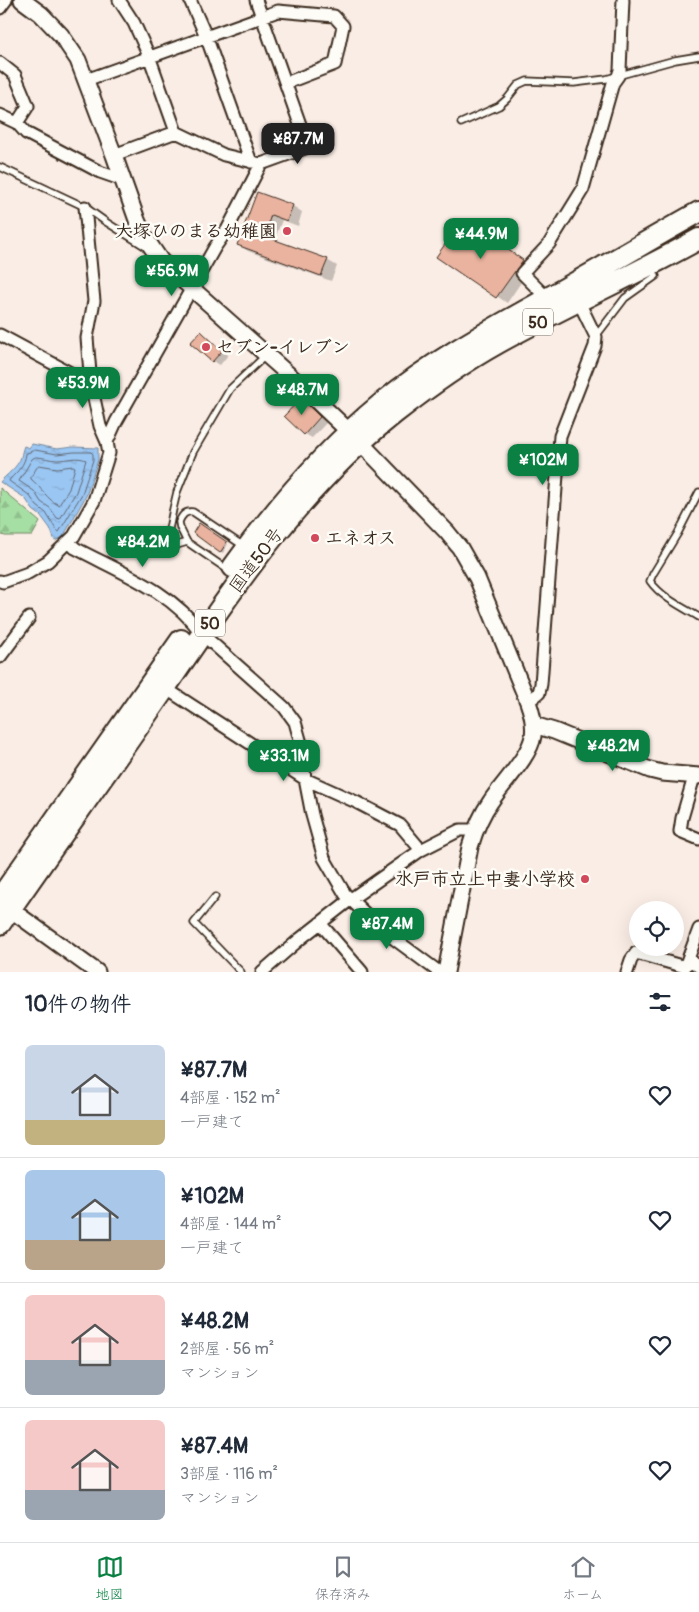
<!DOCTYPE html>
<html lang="ja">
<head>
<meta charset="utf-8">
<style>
  body { margin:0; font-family:Pangolin,"Klee One",sans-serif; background:#f2f2f3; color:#1f2937; height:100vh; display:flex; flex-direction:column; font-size:19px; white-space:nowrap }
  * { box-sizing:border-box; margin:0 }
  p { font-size:16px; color:#747a83 }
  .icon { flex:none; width:28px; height:28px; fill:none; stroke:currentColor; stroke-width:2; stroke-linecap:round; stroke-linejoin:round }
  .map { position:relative; height:972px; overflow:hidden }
  .sheet { display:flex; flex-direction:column; background:#fff; flex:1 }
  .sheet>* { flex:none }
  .tools { position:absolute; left:629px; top:901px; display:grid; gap:10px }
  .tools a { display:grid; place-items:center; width:55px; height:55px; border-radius:50%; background:#fff; box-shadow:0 5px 20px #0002; font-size:25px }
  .price { position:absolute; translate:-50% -42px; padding:0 11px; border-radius:10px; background:#0b8043; color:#fff; font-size:16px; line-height:32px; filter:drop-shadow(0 1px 2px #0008) }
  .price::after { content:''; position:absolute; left:50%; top:30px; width:15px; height:11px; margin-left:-8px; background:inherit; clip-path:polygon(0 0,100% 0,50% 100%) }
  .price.on { background:#222; color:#fff }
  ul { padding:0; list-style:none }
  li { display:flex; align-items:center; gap:15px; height:125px; padding:0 25px }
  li+li { border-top:1px solid #e0e1e3 }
  li span { display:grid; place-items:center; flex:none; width:140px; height:100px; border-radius:8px; color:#555 }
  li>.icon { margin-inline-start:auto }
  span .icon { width:60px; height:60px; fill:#fffc; stroke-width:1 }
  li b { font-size:21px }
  h2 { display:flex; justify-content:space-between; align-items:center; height:60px; padding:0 25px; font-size:21px }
  .tabs { display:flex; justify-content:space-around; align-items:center; height:70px; border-top:1px solid #e0e1e3; background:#fff; font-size:14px; color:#747a83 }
  .tabs a { display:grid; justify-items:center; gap:2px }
  .tabs .on { color:#0b8043 }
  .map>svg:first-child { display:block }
  .forest { fill:url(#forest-firs); stroke:#708461 }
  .water { fill:url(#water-ripples); stroke:#74889e }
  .shadow { fill:#0003 }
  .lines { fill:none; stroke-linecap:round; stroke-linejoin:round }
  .shore { stroke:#616873; stroke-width:1 }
  .building { fill:#e9b39f; stroke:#3b2a1e }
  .lane-casing { stroke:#3b2a1e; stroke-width:9 }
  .street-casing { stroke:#3b2a1e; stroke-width:15 }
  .secondary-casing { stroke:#3b2a1e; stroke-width:19 }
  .highway-casing { stroke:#3b2a1e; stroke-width:24 }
  .lane { stroke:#fdfcf7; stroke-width:5.5 }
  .street { stroke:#fdfcf7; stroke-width:11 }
  .secondary { stroke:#fdfcf7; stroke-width:15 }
  .highway { stroke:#fdfcf7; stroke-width:20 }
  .poi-dot { fill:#d1495b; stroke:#fdfcf7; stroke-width:2 }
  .labels { text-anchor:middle; stroke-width:5; stroke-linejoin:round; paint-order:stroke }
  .shield { fill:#fdfcf7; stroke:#75695f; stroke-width:1 }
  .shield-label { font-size:16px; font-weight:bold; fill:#3b2a1e }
  .poi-label { font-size:18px; font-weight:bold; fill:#3b2a1e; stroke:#fdfcf7; text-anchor:end }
  .street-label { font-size:18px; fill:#3b2a1e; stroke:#fdfcf7 }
</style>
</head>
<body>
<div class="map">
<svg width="699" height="972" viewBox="0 0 699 972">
  <defs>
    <pattern id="forest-firs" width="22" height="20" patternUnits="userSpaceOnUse" patternTransform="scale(1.25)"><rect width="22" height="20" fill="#a6dfa4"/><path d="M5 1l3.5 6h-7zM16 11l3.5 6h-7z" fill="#90c08d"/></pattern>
    <pattern id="water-ripples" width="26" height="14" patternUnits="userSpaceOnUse" patternTransform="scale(1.25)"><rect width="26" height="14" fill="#9ac6f3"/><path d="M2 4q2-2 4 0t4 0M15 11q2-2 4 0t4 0" fill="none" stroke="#86aad0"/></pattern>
  </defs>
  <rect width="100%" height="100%" fill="#f9ede5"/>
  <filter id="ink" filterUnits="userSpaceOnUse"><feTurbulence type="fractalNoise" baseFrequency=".02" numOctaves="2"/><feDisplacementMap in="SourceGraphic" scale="10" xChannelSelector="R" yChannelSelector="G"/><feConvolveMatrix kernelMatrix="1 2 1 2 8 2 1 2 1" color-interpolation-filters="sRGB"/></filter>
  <g filter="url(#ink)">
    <path class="forest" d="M0,488L40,522L32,536H5L0,534Z"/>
    <path class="water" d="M32,444L57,449L73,447L98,448V460L86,496L63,537L55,541L50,528L41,516L33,510L25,498L0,482C6,475 18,467 21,457C22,453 22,451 24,446L29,448Z"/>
    <path class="shadow" d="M257,193L293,206L302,212L298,226L282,220L274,241L327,260L337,266L331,281L248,251L238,245Z
      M480,231L532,266L507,303L438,256Z
      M201,333L208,337L228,355L220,365L213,361Z
      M301,400L308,404L327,422L312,438L305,434Z
      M200,525L228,544L223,553L194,533Z"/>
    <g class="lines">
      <path class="shore" d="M35,450L57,454L74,452H91L93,454V460L82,494L59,532L57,531L46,513L37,506L29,495L9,481L10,479C17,472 25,465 26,454Z
        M36,457C43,457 50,460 57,460C67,460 77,456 86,460L76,492L60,519L57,518L50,508L41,502L34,491L19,481L32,459Z
        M39,465L57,468L73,466L75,467L69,489L59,505C47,500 41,487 31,479V477Z"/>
    </g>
    <path class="building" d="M257,192L293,205L287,221L271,215L264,236L328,259L321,276L237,245Z
      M470,224L523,260L496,298L436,257L448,240L455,245Z
      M201,331L222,351L212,362L190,343Z
      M301,398L320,417L304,435L284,416Z
      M199,523L227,542L220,553L193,533Z"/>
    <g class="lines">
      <g class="lane-casing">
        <path id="lane" d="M461,123L499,106L507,99L518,85L527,81L574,83L606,79L675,60L699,56
          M0,167L85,207L106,222L146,247
          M596,336L625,298L656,276L652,268
          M699,492L678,533L653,574L650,581C661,597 682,607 699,617
          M187,542L180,528L179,522C182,515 185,511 193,512L245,547
          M228,570L187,542L177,545L171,543L168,534L173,509L177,492L193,452L230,389L265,356
          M215,897L194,923L241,972"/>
      </g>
      <g class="street-casing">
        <path id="street" d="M119,0L134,23L149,56L176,132
          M190,0L206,36L251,162
          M0,8L6,0
          M0,63L15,75L28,106L17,123
          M86,80L278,11L334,16L343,26L335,64L286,83
          M0,115L17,123L26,133L100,172L123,180
          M114,155L176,132L224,155L261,164L308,147L256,0
          M547,298L522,273L549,244L583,189L613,83L618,76L620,70L623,0
          M0,335L91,384
          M107,442L116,422L215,247L227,230L261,164
          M69,542L75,548C120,572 172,591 202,634L284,707L295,722L302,747L305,779L312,815L324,858L345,894L381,929L439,972
          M0,581L3,582L28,573L48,561L74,536L94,501L109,453L107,442L100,426L91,384L87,338L94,301L85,207
          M0,657L29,618
          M165,688L305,779L356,802L400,825L421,850
          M528,702L539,693L541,684L560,436L595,346L596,337L577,298
          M694,777L682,818L680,831L699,839
          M320,923L362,972
          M689,959L699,967
          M262,972L300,939L351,899L421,850L460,830H475
          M627,972L631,960L636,953L685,967L699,929"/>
      </g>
      <g class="secondary-casing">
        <path id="secondary" d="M22,0L41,14L61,35L78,60L114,155L137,220L144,236L161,261L297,382L360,442L447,532L460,548L477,578L528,702C532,713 535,724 533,736C530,756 503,783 491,801C481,815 475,830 470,847L446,972
          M534,725L554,731L650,770L662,773L699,776
          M3,904L97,972"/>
      </g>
      <g class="highway-casing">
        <path id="highway" d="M233,567C276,507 325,450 382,403C440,355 506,322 571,285C614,261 656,236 699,212
          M0,898L181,640
          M0,924C53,847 108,771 161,694C230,593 298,490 395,413C427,388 462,363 498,343C564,306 633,276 699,239"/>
      </g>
      <use href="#lane" class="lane"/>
      <use href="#street" class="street"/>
      <use href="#secondary" class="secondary"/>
      <use href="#highway" class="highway"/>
    </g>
  </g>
  <g class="poi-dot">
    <circle cx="287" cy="231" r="5"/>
    <circle cx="206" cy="347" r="5"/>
    <circle cx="315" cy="538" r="5"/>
    <circle cx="585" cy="879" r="5"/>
  </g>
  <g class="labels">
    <g class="shield">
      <rect x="523" y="308.5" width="30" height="27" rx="4"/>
      <rect x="195" y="609.5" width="30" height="27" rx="4"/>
    </g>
    <g class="shield-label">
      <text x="538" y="328">50</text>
      <text x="210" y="629">50</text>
    </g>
    <g class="poi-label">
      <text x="277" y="237">大塚ひのまる幼稚園</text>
      <text x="216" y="353" text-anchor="start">セブン-イレブン</text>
      <text x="325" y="544" text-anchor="start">エネオス</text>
      <text x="575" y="885">水戸市立上中妻小学校</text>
    </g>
    <g class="street-label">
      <text transform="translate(256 560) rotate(-53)" y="6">国道50号</text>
    </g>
  </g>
</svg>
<div class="tools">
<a><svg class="icon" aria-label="locate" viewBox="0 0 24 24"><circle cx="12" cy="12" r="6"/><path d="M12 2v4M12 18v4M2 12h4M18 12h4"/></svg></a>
</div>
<b class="price on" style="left:298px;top:165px">¥87.7M</b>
<b class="price" style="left:481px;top:260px">¥44.9M</b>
<b class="price" style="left:172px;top:297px">¥56.9M</b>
<b class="price" style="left:83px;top:409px">¥53.9M</b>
<b class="price" style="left:302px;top:416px">¥48.7M</b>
<b class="price" style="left:543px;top:486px">¥102M</b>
<b class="price" style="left:143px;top:568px">¥84.2M</b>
<b class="price" style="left:613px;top:772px">¥48.2M</b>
<b class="price" style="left:284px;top:782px">¥33.1M</b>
<b class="price" style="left:387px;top:950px">¥87.4M</b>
</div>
<section class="sheet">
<h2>10件の物件<svg class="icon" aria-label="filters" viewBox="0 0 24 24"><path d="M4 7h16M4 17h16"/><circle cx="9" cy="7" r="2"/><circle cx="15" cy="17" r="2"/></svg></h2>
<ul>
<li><span style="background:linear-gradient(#c9d6e8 75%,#c2b280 0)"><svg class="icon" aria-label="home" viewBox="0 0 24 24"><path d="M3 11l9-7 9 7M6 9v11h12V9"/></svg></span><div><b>¥87.7M</b><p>4部屋 · 152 m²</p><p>一戸建て</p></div><svg class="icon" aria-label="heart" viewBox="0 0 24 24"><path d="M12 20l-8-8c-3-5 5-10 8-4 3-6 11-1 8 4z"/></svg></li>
<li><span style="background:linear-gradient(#a9c7e8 70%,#b9a48a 0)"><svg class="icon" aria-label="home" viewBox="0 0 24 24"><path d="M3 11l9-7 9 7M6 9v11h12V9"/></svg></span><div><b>¥102M</b><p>4部屋 · 144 m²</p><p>一戸建て</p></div><svg class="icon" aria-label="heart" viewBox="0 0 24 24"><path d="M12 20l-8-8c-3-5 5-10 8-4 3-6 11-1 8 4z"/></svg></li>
<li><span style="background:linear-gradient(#f6c9c9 65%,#9aa5b1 0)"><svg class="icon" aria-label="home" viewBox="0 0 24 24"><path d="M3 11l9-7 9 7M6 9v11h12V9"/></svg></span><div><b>¥48.2M</b><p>2部屋 · 56 m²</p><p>マンション</p></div><svg class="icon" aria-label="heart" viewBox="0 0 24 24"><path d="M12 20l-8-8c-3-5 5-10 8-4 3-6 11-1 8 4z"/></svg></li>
<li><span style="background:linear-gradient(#f6c9c9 70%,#9aa5b1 0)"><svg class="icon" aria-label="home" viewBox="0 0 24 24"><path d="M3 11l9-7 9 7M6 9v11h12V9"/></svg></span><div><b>¥87.4M</b><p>3部屋 · 116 m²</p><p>マンション</p></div><svg class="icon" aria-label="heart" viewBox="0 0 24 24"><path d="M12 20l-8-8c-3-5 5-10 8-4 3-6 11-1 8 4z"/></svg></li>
</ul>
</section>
<nav class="tabs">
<a class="on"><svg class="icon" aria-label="map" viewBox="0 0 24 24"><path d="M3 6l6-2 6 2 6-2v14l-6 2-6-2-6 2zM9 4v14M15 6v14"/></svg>地図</a>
<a><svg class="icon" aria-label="saved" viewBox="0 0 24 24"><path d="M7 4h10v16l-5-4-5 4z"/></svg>保存済み</a>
<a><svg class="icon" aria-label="home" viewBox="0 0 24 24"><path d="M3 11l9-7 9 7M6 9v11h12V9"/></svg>ホーム</a>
</nav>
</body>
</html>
